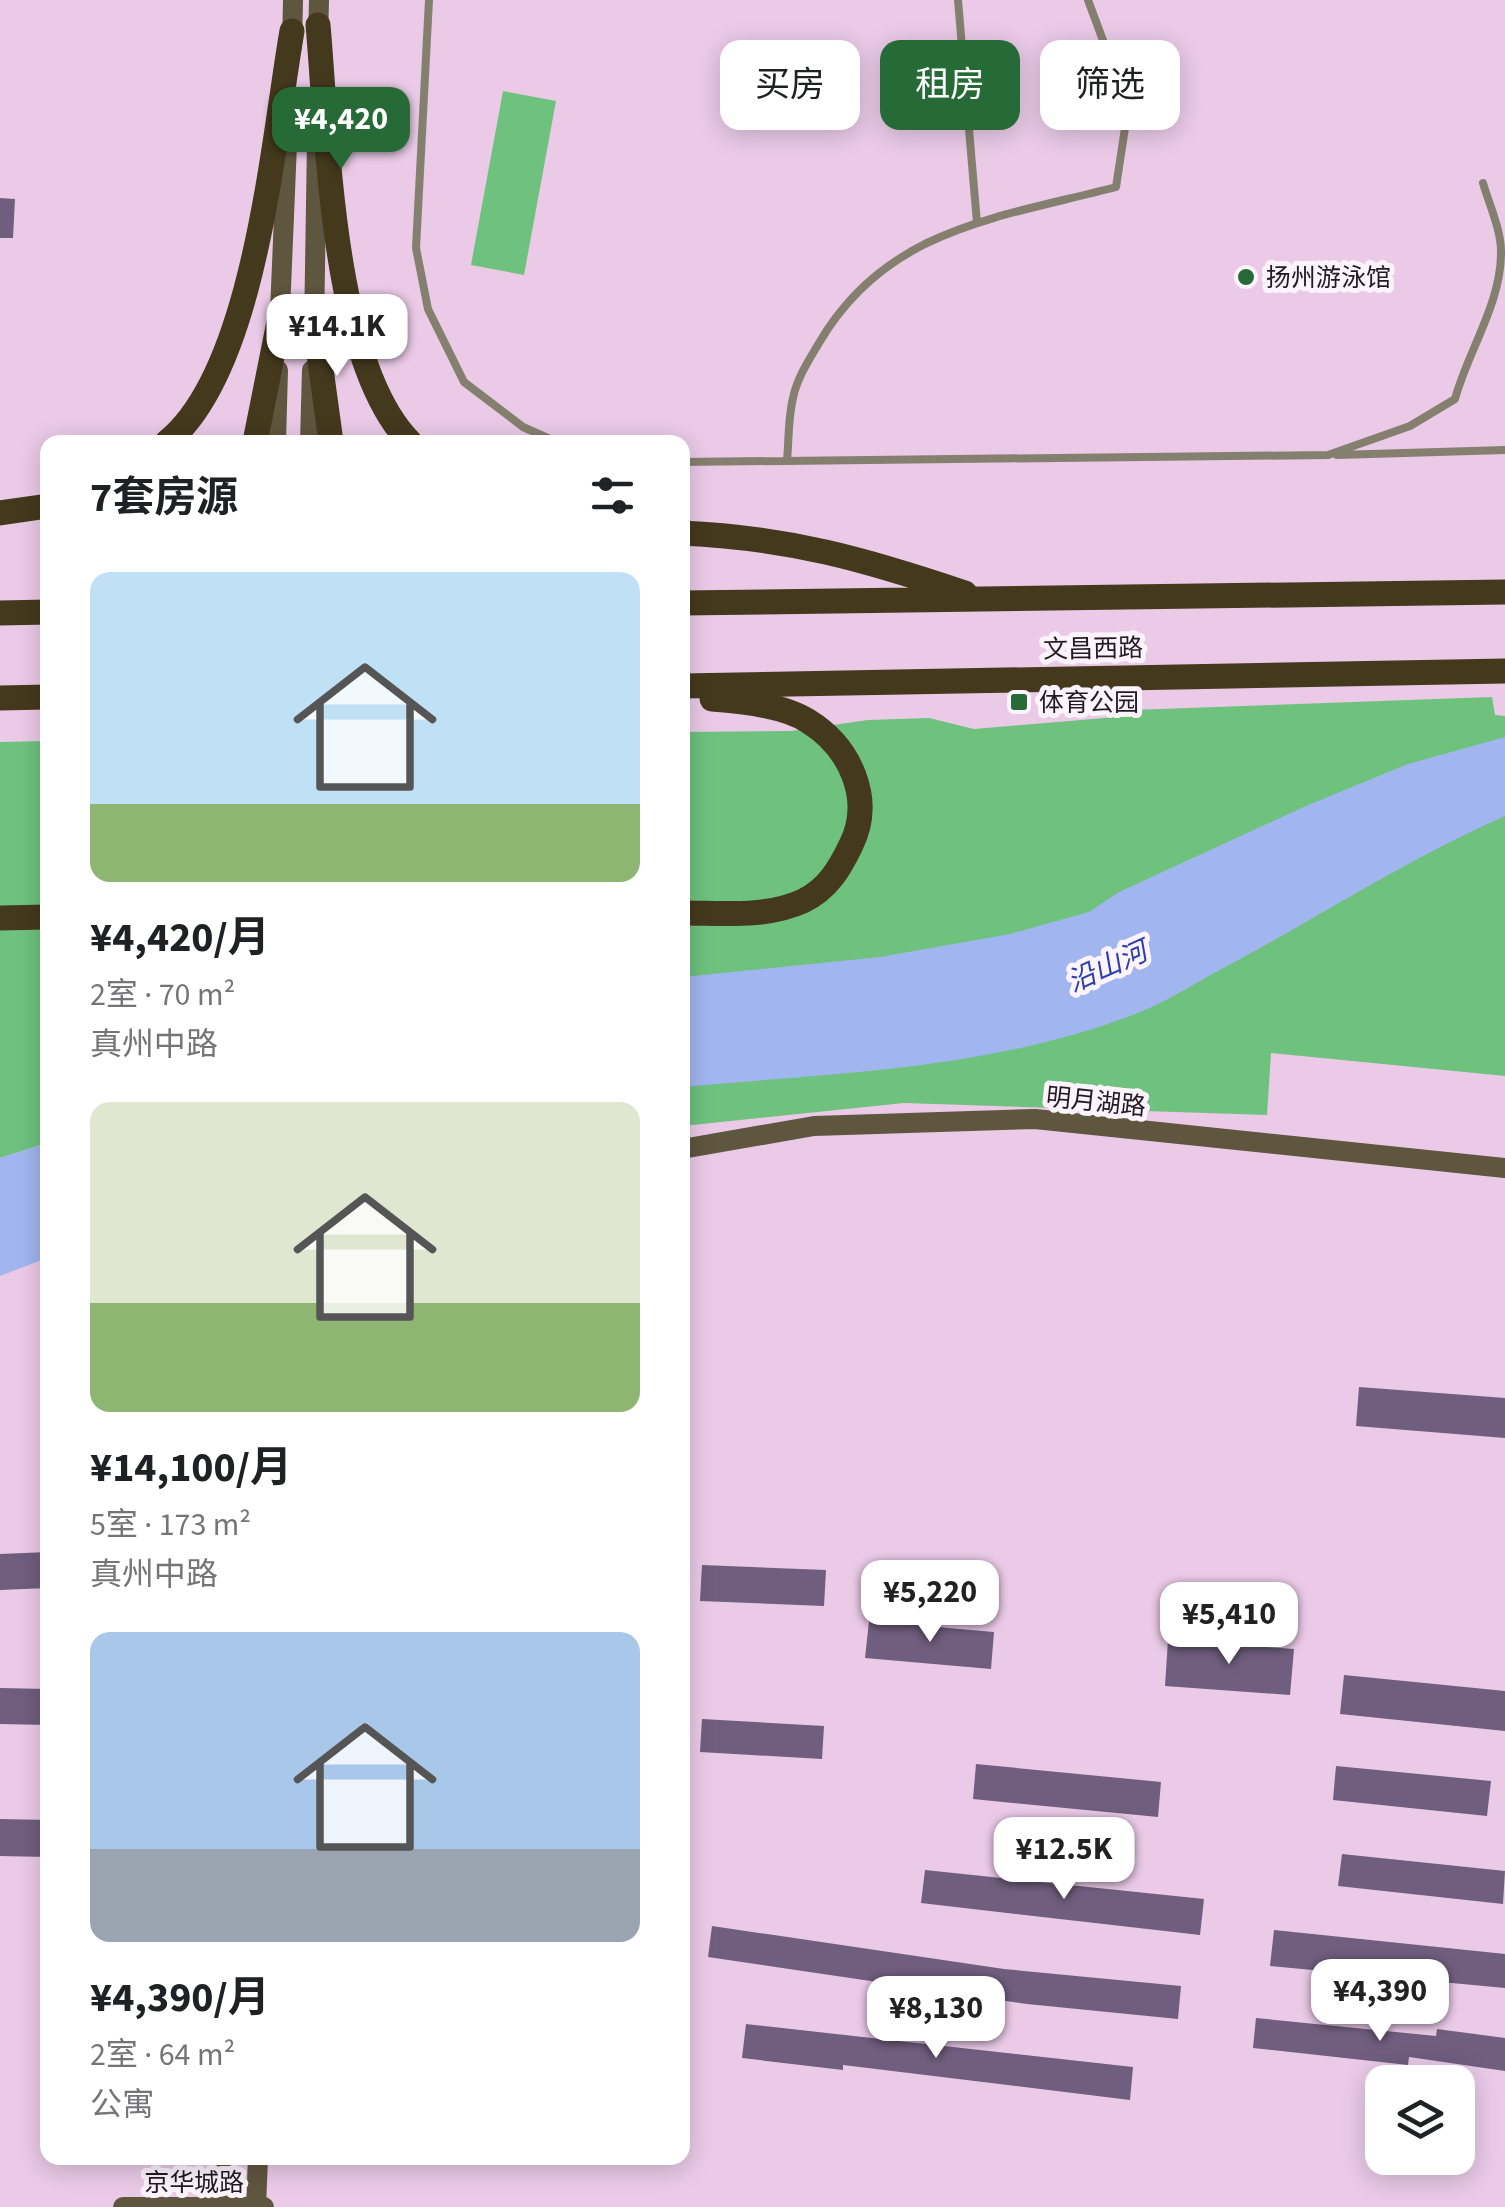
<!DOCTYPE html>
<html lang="zh">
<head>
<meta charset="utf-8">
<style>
  body { margin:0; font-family:"Source Sans 3","Noto Sans SC",sans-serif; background:#f6f6f6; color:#202124; height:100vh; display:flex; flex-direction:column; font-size:38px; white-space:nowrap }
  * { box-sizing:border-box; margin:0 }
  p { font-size:32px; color:#757577 }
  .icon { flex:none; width:55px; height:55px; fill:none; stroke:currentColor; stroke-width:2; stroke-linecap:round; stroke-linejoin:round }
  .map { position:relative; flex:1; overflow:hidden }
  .drawer { position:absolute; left:40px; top:435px; width:650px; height:1730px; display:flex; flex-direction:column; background:#fff; border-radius:20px; box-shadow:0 5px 25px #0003 }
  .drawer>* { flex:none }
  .hud { position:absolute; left:720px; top:40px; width:635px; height:90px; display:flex; gap:20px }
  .controls { position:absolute; left:1365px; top:2065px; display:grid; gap:20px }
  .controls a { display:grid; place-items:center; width:110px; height:110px; border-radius:20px; background:#fff; box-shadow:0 5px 25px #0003; font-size:50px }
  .price { position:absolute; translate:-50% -85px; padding:0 22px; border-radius:20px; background:#fff; color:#222; font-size:32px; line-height:65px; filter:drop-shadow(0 2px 5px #0008) }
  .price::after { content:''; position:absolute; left:50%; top:60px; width:30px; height:22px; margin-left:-15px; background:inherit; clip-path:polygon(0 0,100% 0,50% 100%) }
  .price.on { background:#266b37; color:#fff }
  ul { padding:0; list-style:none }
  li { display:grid; align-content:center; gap:20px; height:530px; padding:0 50px }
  li span { display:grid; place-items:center; height:310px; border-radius:20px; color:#555 }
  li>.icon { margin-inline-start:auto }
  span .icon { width:180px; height:180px; fill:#fffc; stroke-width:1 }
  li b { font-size:42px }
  h2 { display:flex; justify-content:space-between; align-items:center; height:120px; padding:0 50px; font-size:42px }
  .pill { padding:0 35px; border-radius:20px; background:#fff; box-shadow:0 5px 25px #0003; font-size:35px; line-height:90px }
  .pill.on { background:#266b37; color:#fff }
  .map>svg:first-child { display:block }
  .green { fill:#6ec27e }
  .water { fill:#a1b6ef }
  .building { fill:#6f5e7e }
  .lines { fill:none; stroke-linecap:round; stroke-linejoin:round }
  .lane { stroke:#857f6f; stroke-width:8 }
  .secondary { stroke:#5f563f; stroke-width:20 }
  .primary { stroke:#44391d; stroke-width:25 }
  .poi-dot { fill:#266b37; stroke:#fdf3fc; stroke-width:4 }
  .labels { text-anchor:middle; stroke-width:10; stroke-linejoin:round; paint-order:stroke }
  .poi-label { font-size:25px; fill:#241823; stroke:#fdf3fc; text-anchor:start }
  .street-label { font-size:25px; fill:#241823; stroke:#fdf3fc }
  .water-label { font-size:28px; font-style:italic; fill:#293fa9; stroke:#fdf3fc }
</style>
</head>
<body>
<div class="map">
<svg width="1505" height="2207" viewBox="0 0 1505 2207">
  <rect width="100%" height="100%" fill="#eacae7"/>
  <path class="green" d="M503,91L556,101L524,275L471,265Z
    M1492,697L1495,715L1505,716V1076L1271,1053L1267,1115L904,1103L683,1126V732L791,731L868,720L929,718L974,729L1128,716L1132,710Z
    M48,741L47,1143L0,1158V742Z"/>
  <path class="water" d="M1505,737V816C1405,860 1314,920 1218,971C1190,986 1161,1005 1130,1016C986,1070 834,1073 683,1087V977L880,957L1010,934L1089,912L1119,892L1308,805L1408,764Z
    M47,1143V1258L0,1276V1158Z"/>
  <path class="building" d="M0,198L15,199L13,238H0Z
    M1359,1387L1505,1398V1438L1356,1426Z
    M48,1552V1588L0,1590V1554Z
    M702,1565L826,1570L824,1606L700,1601Z
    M869,1621L994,1632L991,1669L865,1658Z
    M1168,1640L1294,1649L1290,1695L1165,1686Z
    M1344,1675L1505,1691V1731L1340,1714Z
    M0,1688L48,1689V1725L0,1724Z
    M702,1719L824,1726L822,1759L700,1752Z
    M976,1764L1161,1782L1158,1817L973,1799Z
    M1336,1766L1491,1781L1487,1816L1333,1800Z
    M0,1819L48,1820V1857L0,1856Z
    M1342,1854L1505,1871L1503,1904L1338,1886Z
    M925,1870L1204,1899L1200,1935L921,1903Z
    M712,1926L1004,1969L1181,1986L1178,2019L1027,2004L708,1957Z
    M1274,1930L1505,1954V1988L1270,1966Z
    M1256,2018L1436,2036L1437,2029L1505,2038V2071L1409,2057L1408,2065L1253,2048Z
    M746,2024L1133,2067L1130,2100L843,2065V2070L742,2058Z"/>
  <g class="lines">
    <path class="lane" d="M429,0L416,248L428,309L464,382L523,427L557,442
      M958,0L977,223
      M1337,455L1505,450
      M787,460C789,440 788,418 793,398C797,378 809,360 819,343C886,228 998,218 1116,187L1125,128L1114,70L1088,0
      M682,462L1328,455L1410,426L1455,399C1468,351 1502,302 1501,251C1501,230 1489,204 1483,183"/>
    <path class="secondary" d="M318,41L319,0
      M292,46L293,0
      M314,331L317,140
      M279,336L288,120
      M276,442L278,370
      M310,442L312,370
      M682,1149L814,1126L1035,1119L1505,1168
      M123,2207H264
      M218,2207L221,2158
      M256,2207L258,2158"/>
    <path class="primary" d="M318,25C328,136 331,362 410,442
      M314,318L331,442
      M167,442C255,371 273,140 292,31
      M255,442L279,322
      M0,513L48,506
      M682,533C790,538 864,559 965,593
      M682,603L1505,592
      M0,613L48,612
      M682,686L1505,671
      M0,698L48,697
      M682,913C722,913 766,918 803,901C828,889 840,868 851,845C874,799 850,747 808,721C783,705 742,701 712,699
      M0,918L48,917"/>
  </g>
  <g class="poi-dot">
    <circle cx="1246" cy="277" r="10"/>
    <rect x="1009" y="692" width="20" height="20" rx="5"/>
  </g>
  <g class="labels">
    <g class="poi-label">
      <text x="1266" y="286">扬州游泳馆</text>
      <text x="1039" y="711">体育公园</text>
    </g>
    <g class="street-label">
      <text transform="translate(1093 648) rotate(-1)" y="9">文昌西路</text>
      <text transform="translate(1096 1101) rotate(6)" y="9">明月湖路</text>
      <text x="194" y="2191">京华城路</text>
    </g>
    <g class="water-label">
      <text transform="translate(1107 966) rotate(-24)" y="10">沿山河</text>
    </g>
  </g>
</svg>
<div class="controls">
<a><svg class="icon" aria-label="layers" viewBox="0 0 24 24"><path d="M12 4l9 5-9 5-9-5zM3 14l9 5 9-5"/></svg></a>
</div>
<b class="price on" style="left:341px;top:172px">¥4,420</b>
<b class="price" style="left:337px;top:379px">¥14.1K</b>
<b class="price" style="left:930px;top:1645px">¥5,220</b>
<b class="price" style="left:1229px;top:1667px">¥5,410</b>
<b class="price" style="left:1064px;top:1902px">¥12.5K</b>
<b class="price" style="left:1380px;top:2044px">¥4,390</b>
<b class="price" style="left:936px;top:2061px">¥8,130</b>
<div class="hud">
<a class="pill">买房</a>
<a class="pill on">租房</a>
<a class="pill">筛选</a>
</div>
<section class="drawer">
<h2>7套房源<svg class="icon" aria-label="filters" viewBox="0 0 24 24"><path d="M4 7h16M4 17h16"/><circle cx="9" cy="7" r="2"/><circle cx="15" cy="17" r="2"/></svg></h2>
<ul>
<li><span style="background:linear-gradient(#bfe0f5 75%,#8fb573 0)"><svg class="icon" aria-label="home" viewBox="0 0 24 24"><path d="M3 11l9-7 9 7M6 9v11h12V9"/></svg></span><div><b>¥4,420/月</b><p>2室 · 70 m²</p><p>真州中路</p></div></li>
<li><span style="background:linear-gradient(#dfe7d0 65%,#8fb573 0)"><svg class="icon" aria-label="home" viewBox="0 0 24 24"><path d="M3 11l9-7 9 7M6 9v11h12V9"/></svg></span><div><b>¥14,100/月</b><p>5室 · 173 m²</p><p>真州中路</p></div></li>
<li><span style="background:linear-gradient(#a9c7e8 70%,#9aa5b1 0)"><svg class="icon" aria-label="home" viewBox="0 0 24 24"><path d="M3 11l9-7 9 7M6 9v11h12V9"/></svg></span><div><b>¥4,390/月</b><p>2室 · 64 m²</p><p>公寓</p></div></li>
</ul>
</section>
</div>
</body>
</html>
